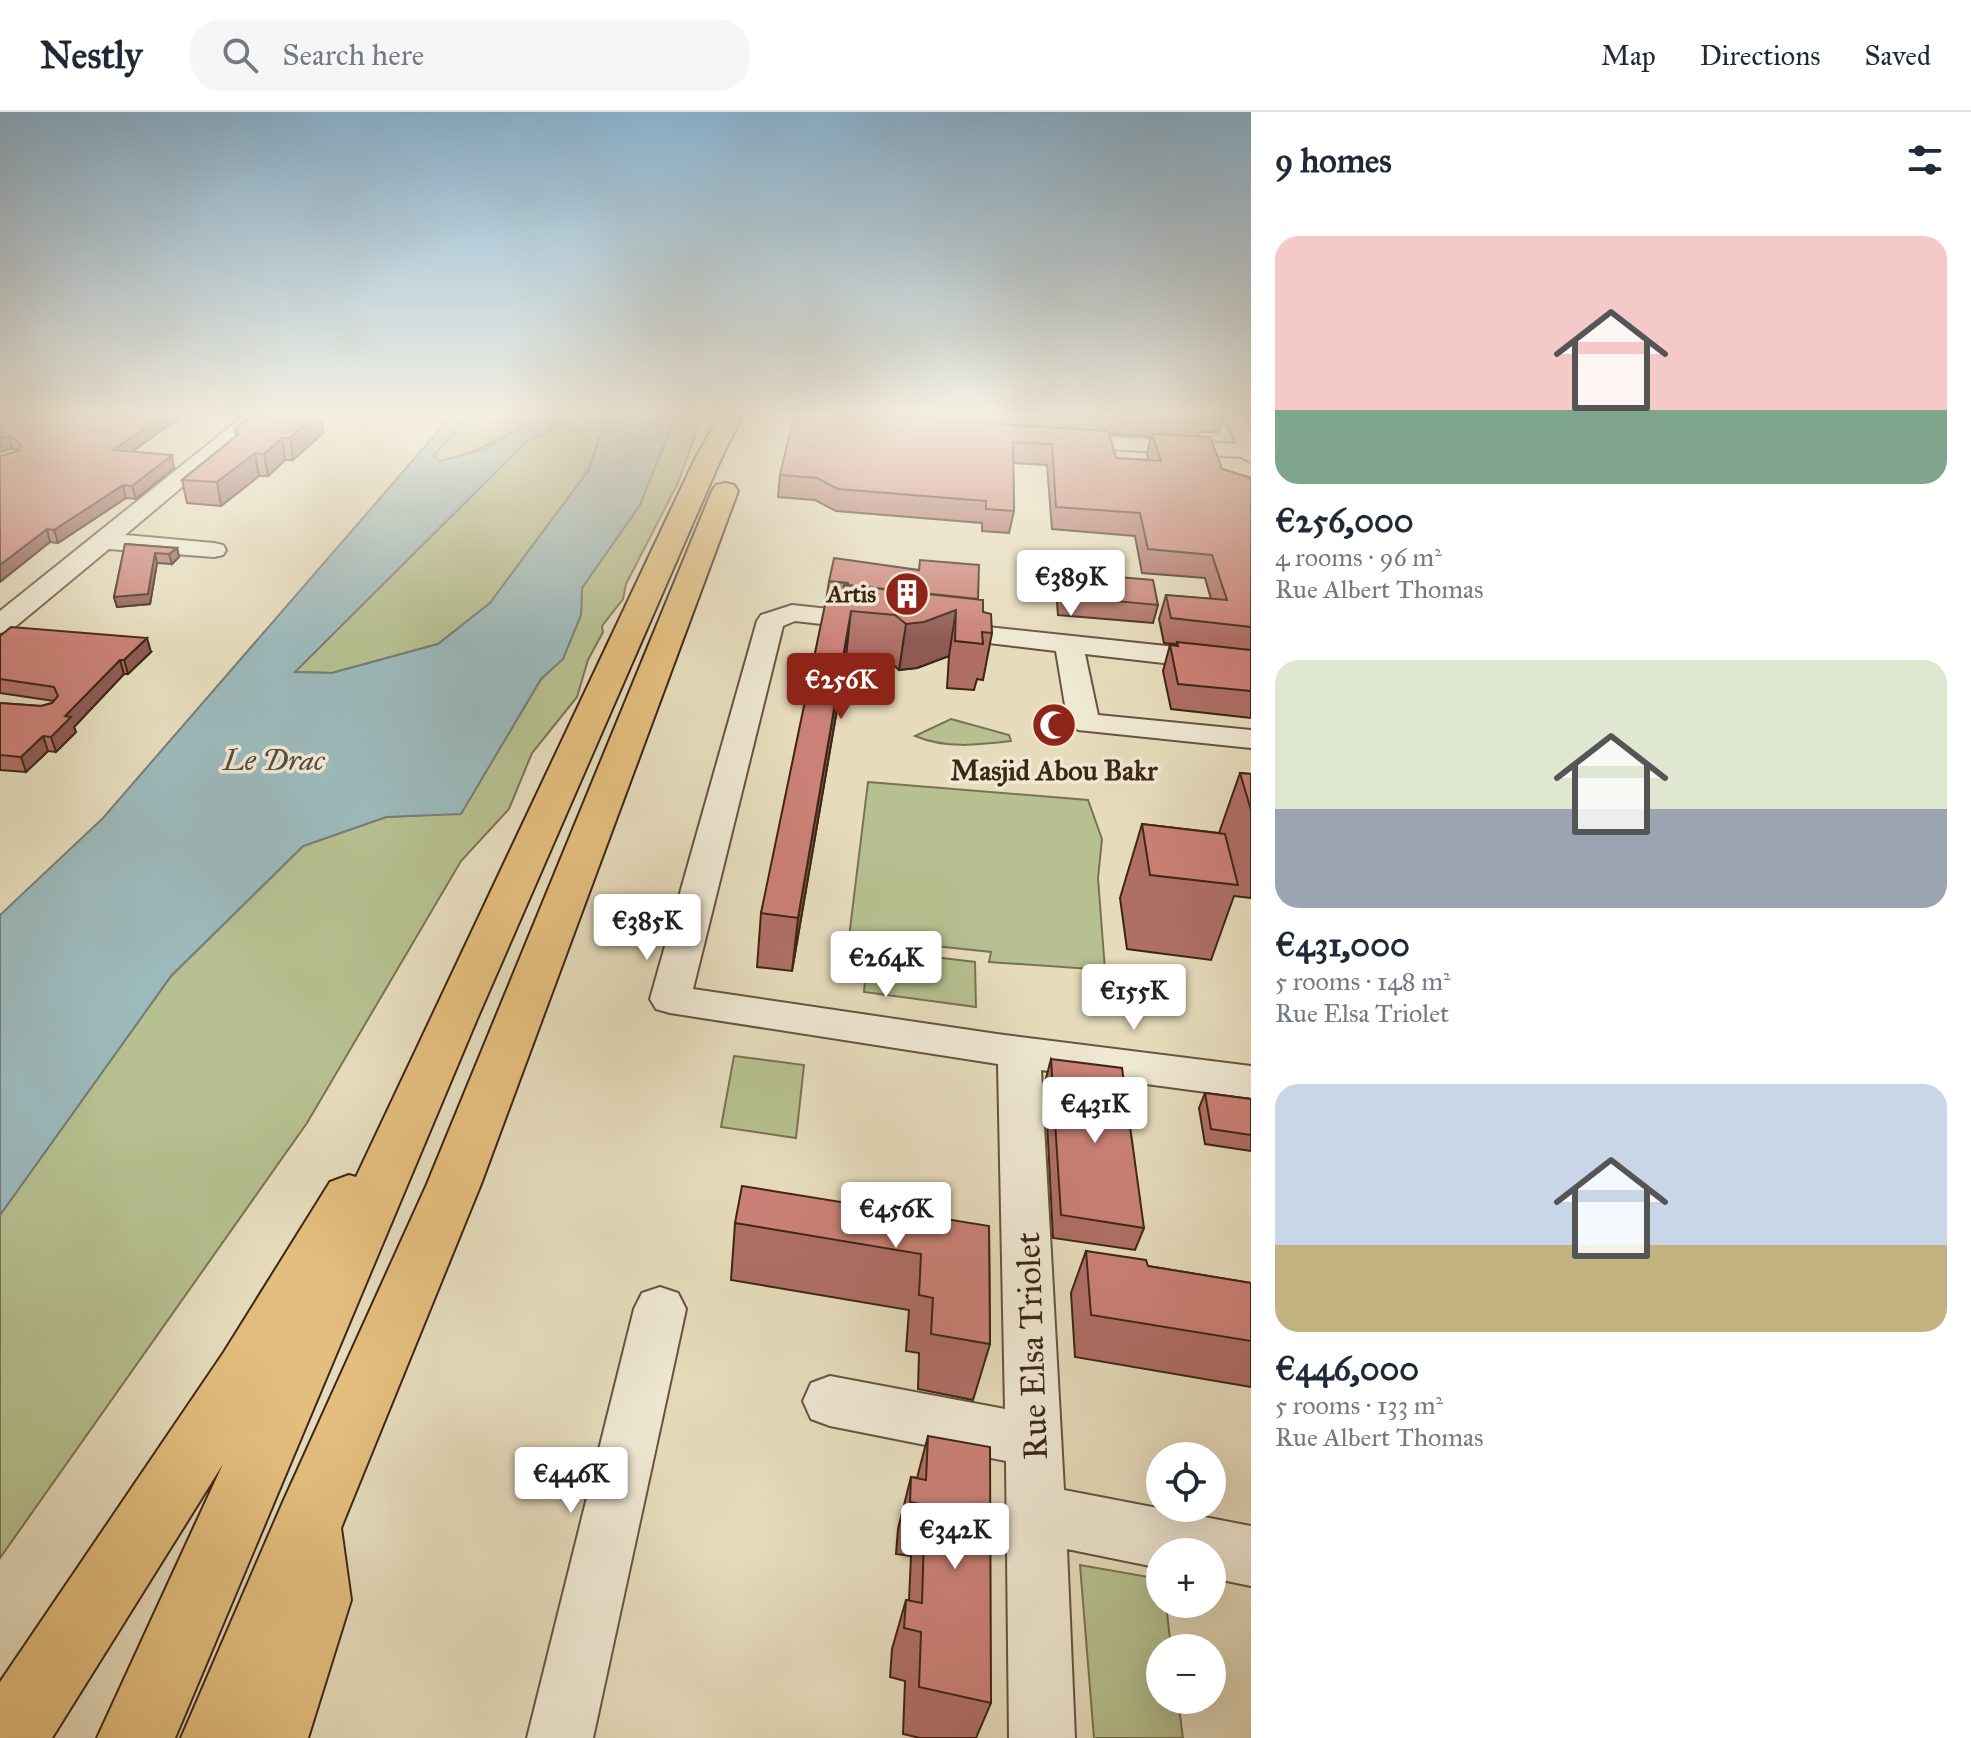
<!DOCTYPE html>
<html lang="en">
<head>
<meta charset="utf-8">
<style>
  body { margin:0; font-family:"IM FELL Great Primer",serif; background:#f6f6f7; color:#1f2937; height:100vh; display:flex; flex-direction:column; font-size:30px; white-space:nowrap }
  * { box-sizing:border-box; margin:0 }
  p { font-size:26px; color:#747a83 }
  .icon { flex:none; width:44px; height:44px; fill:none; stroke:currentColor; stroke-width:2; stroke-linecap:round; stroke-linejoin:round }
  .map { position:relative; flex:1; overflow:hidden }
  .drawer { display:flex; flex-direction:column; background:#fff; width:720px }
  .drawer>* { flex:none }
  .controls { position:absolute; left:1146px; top:1330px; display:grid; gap:16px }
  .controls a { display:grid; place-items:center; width:80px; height:80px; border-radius:50%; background:#fff; box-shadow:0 8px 32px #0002; font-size:40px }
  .price { position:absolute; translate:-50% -68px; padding:0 18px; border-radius:8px; background:#fff; color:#222; font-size:26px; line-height:52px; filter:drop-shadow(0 2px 4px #0008) }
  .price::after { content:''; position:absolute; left:50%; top:48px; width:24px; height:18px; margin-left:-12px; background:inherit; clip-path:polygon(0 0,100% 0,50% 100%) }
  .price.active { background:#8f2418; color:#fff }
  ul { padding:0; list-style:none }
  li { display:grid; align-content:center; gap:16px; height:424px; padding:0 24px }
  li span { display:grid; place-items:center; height:248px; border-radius:24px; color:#555 }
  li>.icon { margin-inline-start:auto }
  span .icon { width:144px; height:144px; fill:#fffc; stroke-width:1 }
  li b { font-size:34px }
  h2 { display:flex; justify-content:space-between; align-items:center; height:96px; padding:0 24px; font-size:34px }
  header { display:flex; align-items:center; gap:48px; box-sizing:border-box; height:112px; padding:0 40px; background:#fff; border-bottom:2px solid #e0e1e3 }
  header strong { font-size:38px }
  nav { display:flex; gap:44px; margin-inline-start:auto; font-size:28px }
  .search { width:560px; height:72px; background:#f6f6f7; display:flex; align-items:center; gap:20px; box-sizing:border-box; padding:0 28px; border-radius:32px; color:#747a83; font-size:30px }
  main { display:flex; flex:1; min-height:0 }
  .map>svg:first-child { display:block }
  .green { fill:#b6c090; stroke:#7a7352; stroke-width:2 }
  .water { fill:#9cb9bb; stroke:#767e79; stroke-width:2 }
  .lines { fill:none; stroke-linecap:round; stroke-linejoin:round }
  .minor-casing { stroke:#67543f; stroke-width:4 }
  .highway-casing { stroke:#3d2615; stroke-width:4 }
  .minor { fill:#efe8d3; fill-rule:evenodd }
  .highway { fill:#e3be7e; fill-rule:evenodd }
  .wall { fill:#af6f66; stroke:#3d2615; stroke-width:2; fill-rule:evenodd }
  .shaded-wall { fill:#8e5a53; stroke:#3d2615; stroke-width:2 }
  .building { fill:#cb8177; stroke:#3d2615; stroke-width:2 }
  .labels { text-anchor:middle; stroke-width:7; stroke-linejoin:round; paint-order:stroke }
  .far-poi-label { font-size:24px; font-weight:bold; fill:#3d2615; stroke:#efe8d3; text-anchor:end }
  .poi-label { font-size:28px; font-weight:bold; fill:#3d2615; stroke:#efe8d3 }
  .water-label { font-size:30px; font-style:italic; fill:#554b3e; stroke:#efe8d3 }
  .near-street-label { font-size:34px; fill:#3d2615; stroke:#efe8d3 }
</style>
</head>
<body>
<header>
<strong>Nestly</strong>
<div class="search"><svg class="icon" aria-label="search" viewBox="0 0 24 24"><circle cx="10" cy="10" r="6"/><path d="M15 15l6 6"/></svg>Search here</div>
<nav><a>Map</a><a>Directions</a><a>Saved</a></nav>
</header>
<main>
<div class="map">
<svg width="1251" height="1626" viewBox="0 0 1251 1626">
  <rect width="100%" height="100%" fill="#e6dcbc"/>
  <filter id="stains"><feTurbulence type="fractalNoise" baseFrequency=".0025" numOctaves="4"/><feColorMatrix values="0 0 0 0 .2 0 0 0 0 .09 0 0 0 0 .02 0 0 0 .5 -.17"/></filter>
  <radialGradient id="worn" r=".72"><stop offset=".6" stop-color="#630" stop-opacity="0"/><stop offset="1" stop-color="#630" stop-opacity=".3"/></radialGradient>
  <path class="green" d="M471,302H551C511,318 483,341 440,349L433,344Z
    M585,302H603L606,308L588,359L490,491L438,532L332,561L294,560L527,329Z
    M676,302H703L678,371L626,472L623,487L602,514L603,520L588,548L577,585L532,641L509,697L461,749L307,1011L0,1446V1103L171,864L303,734L386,705L461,701L541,567L563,546L581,503L582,476L640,393Z
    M951,607L1009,623L1011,629C978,633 946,637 915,624Z
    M868,670L1088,688L1102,727L1098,766L1105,858L989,850L991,840L849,825Z
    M868,837L975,850L976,895L864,880Z
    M734,944L804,953L796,1026L721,1015Z
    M1080,1453L1160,1467V1492H1166L1171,1536H1160V1588H1178L1183,1626H1094Z"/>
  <path class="water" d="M453,302H471L433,344L440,349L486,337L524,313L551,302H585L527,329L295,560L332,561L438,532L490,491L588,359L606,308L603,302H676L640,393L582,476L581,503L563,547L541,567L461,702L386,705L303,734L171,864L0,1103V803L103,706Z"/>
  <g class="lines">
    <g class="minor-casing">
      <path id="minor" d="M246,302H269L125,423L214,431L223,433L226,438L223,443L214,445L109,437L10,519L0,521V499Z
        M1225,302H1245L1251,317V350L1241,345L1060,334L1050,328L1060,322L1236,332Z
        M792,493L875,502L885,504L889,510L885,516L875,518L795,509L783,514L693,877L997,922L1251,954V986L1041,958L1064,1378L1251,1414V1474L1212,1466V1440H1160V1456L1067,1437L1075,1626H1009L1006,1349L830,1314L811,1307L803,1289L811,1271L830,1264L1005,1297L998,952L670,901L656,897L650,887L757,509L761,503Z
        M940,510L1251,543V561L1085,542L1098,603L1251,618V636L1078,618L1067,605L1056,539L930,524L926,518L930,512Z
        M660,1175L678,1181L686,1197L593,1626H527L634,1197L642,1181Z"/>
    </g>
    <g class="highway-casing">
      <path id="highway" d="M720,302H743L720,349L477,907L175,1626H97L223,1352L52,1626H0V1570L224,1240L330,1070L349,1063L356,1065L694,349Z
        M725,371L734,373L738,379L481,1072L341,1416L351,1488L308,1626H181L283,1390L427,1072L712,379L716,373Z"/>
    </g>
    <use href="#minor" class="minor"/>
    <use href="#highway" class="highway"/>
  </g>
  <path class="wall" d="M8,302H184L132,340L174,356L136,387L126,386L58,431L50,430L17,339L12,336L0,340V307Z
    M905,302H1222L1223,306L1219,320H1199L1198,325L1222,357L1251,366V606L1171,597L1163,559L1170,533L1176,534V532L1164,531L1159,507L1166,483L1211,487L1205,466L1142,461L1135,424L1052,417L1047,353L1013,351L1014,399L1009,421L982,419V411L836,399L815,388L778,385L780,363L905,307ZM1109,322L1151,324L1147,342L1149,348L1116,346Z
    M235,317L323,321L293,348H285L268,364H259L221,394L187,391L182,368L236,324Z
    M125,432L177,436L179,445L172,452L157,451L150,492L117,495L114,485Z
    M1060,460L1158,493L1153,511L1058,503L1056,478Z
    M829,469L978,487L992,521L983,568L977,567L974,578L947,576L949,544L917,556L899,558L888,548L846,545L792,859L757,855L761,801L842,483L827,482Z
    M0,524L151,540L128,562H124L74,615L76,620L56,640L48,639L26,660L0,658V591L41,594L52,591L54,589L0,581Z
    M1240,661L1251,662V786L1234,784L1211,848L1127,837L1120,786L1142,712L1219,721Z
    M1051,947L1144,1116L1135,1138L1053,1126L1045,970Z
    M1205,981L1251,987V1039L1205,1032L1199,996Z
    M735,1111L989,1114L990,1232L973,1288L918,1277L919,1241L906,1239L909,1198L731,1168Z
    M1086,1139L1148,1154L1251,1171V1275L1075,1245L1071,1181Z
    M928,1324L991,1591L976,1626H920L903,1622L905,1569L890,1565L892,1537L906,1488H909L911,1444L896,1442L898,1417L911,1365L917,1366Z"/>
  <path class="shaded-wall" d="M165,302H184L116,351L113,338Z
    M299,302H321L323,321L293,348L290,326Z
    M9,324L12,336L0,340V326Z
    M282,326L285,348L268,364L264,342Z
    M255,341L259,364L221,394L217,370Z
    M172,343L174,356L136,387L132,374Z
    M123,373L126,386L58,431L54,418Z
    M47,417L50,430L0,470V453Z
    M177,436L179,445L172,452L169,442Z
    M155,441L157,451L150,492L117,495L114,485Z
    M956,498L949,544L917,556L899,558L906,512Z
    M851,499L846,545L792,859L798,806Z
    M147,526L151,540L128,562L124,548Z
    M120,548L124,562L74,615L76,620L56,640L51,625L65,604Z
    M43,624L48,639L26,660L21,645Z"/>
  <path class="building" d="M8,302H165L113,338L172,343L132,374L123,373L54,418L47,417L0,453V344L18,339L21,332L9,324L0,326V314L3,312H0V307Z
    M253,302H317L290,326H282L264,342L255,341L217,370L182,368L239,322L235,317Z
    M794,302H837L1108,319L1116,346L1161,349L1152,322L1210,325L1222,357L1251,366V515L1171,506L1166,483L1227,488L1212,443L1148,437L1140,401L1056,395L1052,332L1013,330L1014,399L986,397V389L838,377L817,366L780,363Z
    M1026,302H1222L1223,306L1199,305L1201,312Z
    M125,432L177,436L169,442L155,441L148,482L114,485Z
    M834,446L919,458L920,448L979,453L978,487L848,473V471L829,469Z
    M1060,460L1153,468L1158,493L1062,484Z
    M844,473L983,488V500L991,502L992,521L982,520L983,532L955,529L956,498L924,510L906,512L895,503L851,499L798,806L761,801L827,483L842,484Z
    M11,515L147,526L124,548H120L65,604L71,605L51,625L43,624L21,645L0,643V591L41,594L52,591L58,584L54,575L0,567V524Z
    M1177,530L1251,538V579L1178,572L1170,533L1178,534Z
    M1240,661L1251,662V698Z
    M1142,712L1225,722L1238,773L1150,763Z
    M1051,947L1122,956L1144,1116L1061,1103Z
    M1205,981L1251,987V1023L1211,1017Z
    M742,1074L989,1114L990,1232L931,1222L933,1186L919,1183L921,1142L735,1111Z
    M1086,1139L1146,1148L1148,1154L1251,1171V1229L1091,1203Z
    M928,1324L990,1335L991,1591L919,1575L921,1520L904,1516L906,1488L922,1491L925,1393L910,1390L911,1365L926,1368Z"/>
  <linearGradient id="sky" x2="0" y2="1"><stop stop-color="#89b6d6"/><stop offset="0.57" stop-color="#f4efe1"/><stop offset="1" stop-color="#f4efe1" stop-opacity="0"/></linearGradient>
  <rect width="1251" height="530" fill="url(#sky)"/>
  <defs>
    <g id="building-disc" transform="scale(2.3)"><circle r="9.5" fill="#8f2418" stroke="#efe8d3"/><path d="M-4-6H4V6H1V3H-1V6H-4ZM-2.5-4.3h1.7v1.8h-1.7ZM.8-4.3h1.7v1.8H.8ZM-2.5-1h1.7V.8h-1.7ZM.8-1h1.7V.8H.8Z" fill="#fff"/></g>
    <g id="mosque-disc" transform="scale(2.3)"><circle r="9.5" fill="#8f2418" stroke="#efe8d3"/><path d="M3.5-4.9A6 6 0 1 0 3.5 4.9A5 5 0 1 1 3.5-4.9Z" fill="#fff"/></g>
  </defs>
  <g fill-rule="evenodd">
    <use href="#building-disc" x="907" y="482"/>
    <use href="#mosque-disc" x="1054" y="613"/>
  </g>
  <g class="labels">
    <g class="far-poi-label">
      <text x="876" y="490">Artis</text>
    </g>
    <g class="poi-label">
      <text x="1054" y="668">Masjid Abou Bakr</text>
    </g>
    <g class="water-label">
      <text x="274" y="658">Le Drac</text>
    </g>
    <g class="near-street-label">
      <text transform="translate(1031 1234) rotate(-92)" y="12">Rue Elsa Triolet</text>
    </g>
  </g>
  <rect width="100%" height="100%" filter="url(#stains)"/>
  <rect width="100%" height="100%" fill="url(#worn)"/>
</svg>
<div class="controls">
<a><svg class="icon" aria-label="locate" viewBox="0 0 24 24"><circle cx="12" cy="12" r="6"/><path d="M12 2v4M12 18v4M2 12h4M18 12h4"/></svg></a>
<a>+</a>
<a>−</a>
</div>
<b class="price" style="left:1071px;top:506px">€389K</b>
<b class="price active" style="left:841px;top:609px">€256K</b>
<b class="price" style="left:647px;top:850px">€385K</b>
<b class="price" style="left:886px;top:887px">€264K</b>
<b class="price" style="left:1134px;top:920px">€155K</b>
<b class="price" style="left:1095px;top:1033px">€431K</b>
<b class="price" style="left:896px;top:1138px">€456K</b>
<b class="price" style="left:571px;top:1403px">€446K</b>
<b class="price" style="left:955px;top:1459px">€342K</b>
</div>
<section class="drawer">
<h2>9 homes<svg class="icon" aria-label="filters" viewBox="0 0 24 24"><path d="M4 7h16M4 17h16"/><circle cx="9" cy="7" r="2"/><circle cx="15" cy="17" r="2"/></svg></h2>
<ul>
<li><span style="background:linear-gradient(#f6c9c9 70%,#7fa58c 0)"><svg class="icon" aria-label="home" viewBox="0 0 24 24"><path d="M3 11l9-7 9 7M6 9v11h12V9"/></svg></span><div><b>€256,000</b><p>4 rooms · 96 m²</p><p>Rue Albert Thomas</p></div></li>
<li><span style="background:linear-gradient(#dfe7d0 60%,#9aa5b1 0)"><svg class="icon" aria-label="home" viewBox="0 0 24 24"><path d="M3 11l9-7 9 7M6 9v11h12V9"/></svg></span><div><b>€431,000</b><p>5 rooms · 148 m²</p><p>Rue Elsa Triolet</p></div></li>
<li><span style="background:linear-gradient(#c9d6e8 65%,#c2b280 0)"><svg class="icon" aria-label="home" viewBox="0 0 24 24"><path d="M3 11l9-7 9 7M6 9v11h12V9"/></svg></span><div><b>€446,000</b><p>5 rooms · 133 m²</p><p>Rue Albert Thomas</p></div></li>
</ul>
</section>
</main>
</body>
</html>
